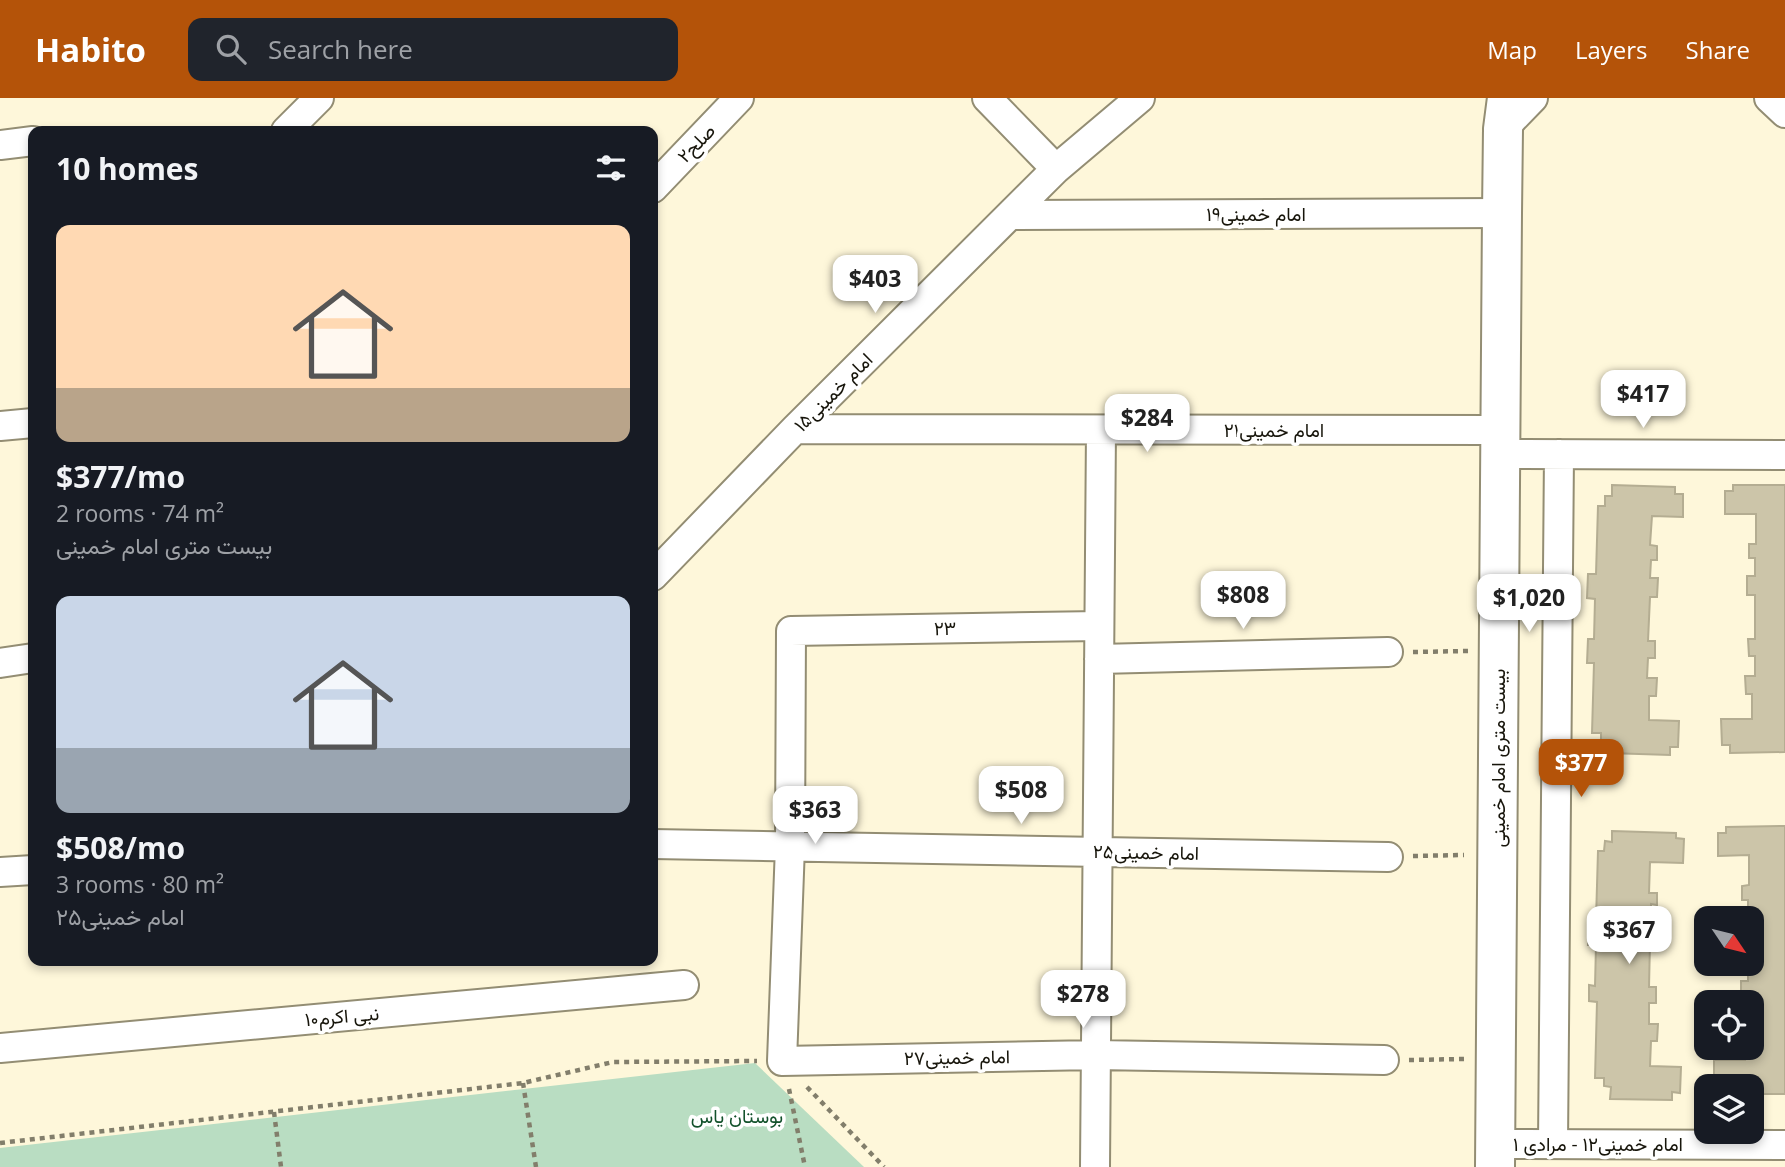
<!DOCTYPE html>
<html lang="en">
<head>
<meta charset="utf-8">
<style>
  body { margin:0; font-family:"Open Sans",Vazirmatn,sans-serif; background:#20242c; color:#f1f3f6; height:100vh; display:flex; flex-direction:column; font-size:26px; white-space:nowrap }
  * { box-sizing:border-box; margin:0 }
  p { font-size:23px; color:#9ea1a6 }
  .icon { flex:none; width:38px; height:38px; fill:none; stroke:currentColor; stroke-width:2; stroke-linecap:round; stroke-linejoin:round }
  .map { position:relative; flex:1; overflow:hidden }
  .drawer { position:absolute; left:28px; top:28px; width:630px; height:840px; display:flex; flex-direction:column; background:#171b24; border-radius:14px; box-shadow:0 4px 10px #0003 }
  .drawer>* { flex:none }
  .needle { width:46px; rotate:125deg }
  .controls { position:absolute; left:1694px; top:808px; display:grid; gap:14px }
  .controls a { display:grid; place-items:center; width:70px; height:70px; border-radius:14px; background:#171b24; box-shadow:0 4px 10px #0003; font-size:35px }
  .price { position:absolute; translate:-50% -60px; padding:0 16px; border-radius:14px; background:#fff; color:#222; font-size:23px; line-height:46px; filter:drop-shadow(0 2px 4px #0008) }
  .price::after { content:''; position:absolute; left:50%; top:42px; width:21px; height:16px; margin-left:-10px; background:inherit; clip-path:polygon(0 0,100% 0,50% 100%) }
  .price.current { background:#b45309; color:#fff }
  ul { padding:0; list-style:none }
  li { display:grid; align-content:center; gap:14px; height:371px; padding:0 28px }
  li span { display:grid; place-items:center; height:217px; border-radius:14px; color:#555 }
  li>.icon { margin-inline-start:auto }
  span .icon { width:126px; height:126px; fill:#fffc; stroke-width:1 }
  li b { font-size:30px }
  h2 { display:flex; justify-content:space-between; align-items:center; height:84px; padding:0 28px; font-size:30px }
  header { display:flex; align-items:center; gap:42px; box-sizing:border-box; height:98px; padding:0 35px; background:#b45309; color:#fff }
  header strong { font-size:33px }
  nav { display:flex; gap:38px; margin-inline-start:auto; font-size:24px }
  .search { width:490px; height:63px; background:#20242c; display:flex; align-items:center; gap:18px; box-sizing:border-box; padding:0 24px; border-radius:14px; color:#9ea1a6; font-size:26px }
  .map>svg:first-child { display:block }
  .green { fill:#b9ddc2 }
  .building { fill:#ccc5a9; stroke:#b4ad92; stroke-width:2 }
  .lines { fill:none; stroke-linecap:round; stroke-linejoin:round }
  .minor-casing { stroke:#938d73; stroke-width:32 }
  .secondary-casing { stroke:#938d73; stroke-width:42 }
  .path { stroke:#827e6b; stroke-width:4.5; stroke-dasharray:5 5; stroke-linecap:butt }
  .minor { stroke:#fff; stroke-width:28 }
  .secondary { stroke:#fff; stroke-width:38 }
  .labels { text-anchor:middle; stroke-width:7; stroke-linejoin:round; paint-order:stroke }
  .street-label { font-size:19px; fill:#17150b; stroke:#fff }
  .park-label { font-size:19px; fill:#12512b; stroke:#fff }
</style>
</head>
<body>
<header>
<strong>Habito</strong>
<div class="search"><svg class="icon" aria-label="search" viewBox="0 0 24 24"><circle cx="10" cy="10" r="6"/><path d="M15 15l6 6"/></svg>Search here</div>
<nav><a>Map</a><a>Layers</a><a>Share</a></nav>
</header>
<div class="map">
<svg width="1785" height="1069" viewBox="0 0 1785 1069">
  <rect width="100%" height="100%" fill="#fef7da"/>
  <path class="green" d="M755,965L864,1069H0V1050Z"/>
  <path class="building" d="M1612,387L1675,389V396H1683V419L1652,418L1650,447L1657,448V462H1651L1650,480H1658L1657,499H1650L1648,543H1655V560H1648L1647,580H1657L1656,598H1649V622L1679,623L1678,649H1670V657L1608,655V643H1601V635H1592L1594,565H1587L1588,541H1594L1595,501L1587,500L1588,476H1596L1598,408H1605V398H1612Z
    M1733,387H1785V654L1730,655V647H1722L1721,621H1752V596H1746L1745,578H1755V558H1749L1748,541H1755V497H1747V478H1755V460H1749V446H1756V416H1725V393H1733Z
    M1785,728V996H1752V989L1714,988V962H1745V950H1752V905H1748V900H1741V883H1748V866H1752V821H1740L1748,820V802H1742V788L1749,787V757L1718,758V735H1726V729Z
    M1612,733L1676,735V740L1684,741L1683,765L1650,764L1649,795H1657V807L1651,806V826H1659L1658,844H1650L1649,889H1656V905H1649V926H1658L1657,943H1651L1650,968L1681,969L1680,995L1672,994V1002L1610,1001L1611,989L1604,988V980H1595L1597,904L1589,903V887L1595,888L1596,847H1588L1589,822H1596L1598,753H1604L1605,743L1612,744Z"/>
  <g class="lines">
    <g class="minor-casing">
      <path id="minor" d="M987,0L1056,71
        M1769,0L1785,15
        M1503,31L1533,0
        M286,33L319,0
        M0,47L33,43
        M653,90L739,0
        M1011,117L1502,115
        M0,328L33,325
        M795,331L1500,332
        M1500,356L1785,357
        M653,478L795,331L1056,71L1140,0
        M1099,528L791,533L790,748L782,963L1096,957L1384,962
        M1099,561L1388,554
        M0,565L33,560
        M653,746L1388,759
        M0,774L33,772
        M0,950L684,887
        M1495,1046L1785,1047
        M1553,1046L1559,356
        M1095,1069L1101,332"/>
    </g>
    <g class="secondary-casing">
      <path id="secondary" d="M1495,1069L1502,115L1503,31L1507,0"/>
    </g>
    <path class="path" d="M1413,554L1468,553
      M1413,758L1464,757
      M1409,962L1464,961
      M523,985L536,1069
      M807,989L884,1069
      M789,991L805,1069
      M274,1014L281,1069
      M0,1045L523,985L613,964L757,963"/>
    <use href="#minor" class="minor"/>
    <use href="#secondary" class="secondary"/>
  </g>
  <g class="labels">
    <g class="street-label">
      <text transform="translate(696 45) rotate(-46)" y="7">صلح۲</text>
      <text x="1256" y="123">امام خمینی۱۹</text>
      <text transform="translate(833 294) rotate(-45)" y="7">۱۵امام خمینی</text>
      <text x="1274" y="339">امام خمینی۲۱</text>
      <text transform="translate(945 530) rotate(-1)" y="7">۲۳</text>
      <text transform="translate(1498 660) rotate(-90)" y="7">بیست متری امام خمینی</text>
      <text transform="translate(1146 754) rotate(1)" y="7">امام خمینی۲۵</text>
      <text transform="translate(342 918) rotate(-5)" y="7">نبی اکرم۱۰</text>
      <text transform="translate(957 959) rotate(-1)" y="7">امام خمینی۲۷</text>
      <text x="1598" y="1053">امام خمینی۱۲ - مرادی ۱</text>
    </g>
    <g class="park-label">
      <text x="737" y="1025">بوستان یاس</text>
    </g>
  </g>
</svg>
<div class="controls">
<a><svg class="needle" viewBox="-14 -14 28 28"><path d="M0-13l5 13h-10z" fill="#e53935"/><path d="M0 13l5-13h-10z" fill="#9ea1a6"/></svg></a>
<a><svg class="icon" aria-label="locate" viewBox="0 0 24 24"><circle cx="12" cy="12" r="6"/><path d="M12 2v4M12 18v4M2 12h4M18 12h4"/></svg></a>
<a><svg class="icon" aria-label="layers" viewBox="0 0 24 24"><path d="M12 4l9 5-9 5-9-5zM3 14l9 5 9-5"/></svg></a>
</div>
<b class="price" style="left:875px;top:217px">$403</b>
<b class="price" style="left:1643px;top:332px">$417</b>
<b class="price" style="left:1147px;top:356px">$284</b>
<b class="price" style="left:1243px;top:533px">$808</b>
<b class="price" style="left:1529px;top:536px">$1,020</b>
<b class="price current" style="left:1581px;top:701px">$377</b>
<b class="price" style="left:1021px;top:728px">$508</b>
<b class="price" style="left:815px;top:748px">$363</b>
<b class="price" style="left:1629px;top:868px">$367</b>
<b class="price" style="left:1083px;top:932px">$278</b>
<section class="drawer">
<h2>10 homes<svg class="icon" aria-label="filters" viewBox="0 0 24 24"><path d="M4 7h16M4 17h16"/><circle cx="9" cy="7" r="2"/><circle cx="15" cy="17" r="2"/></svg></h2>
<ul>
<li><span style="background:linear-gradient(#ffd9b3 75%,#b9a48a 0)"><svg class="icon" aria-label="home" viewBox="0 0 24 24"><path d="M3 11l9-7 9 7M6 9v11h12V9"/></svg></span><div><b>$377/mo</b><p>2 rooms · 74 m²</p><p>بیست متری امام خمینی</p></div></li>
<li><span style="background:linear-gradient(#c9d6e8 70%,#9aa5b1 0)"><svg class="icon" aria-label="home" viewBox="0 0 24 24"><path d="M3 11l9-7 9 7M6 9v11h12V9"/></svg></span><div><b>$508/mo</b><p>3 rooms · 80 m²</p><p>امام خمینی۲۵</p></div></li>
</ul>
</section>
</div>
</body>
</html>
